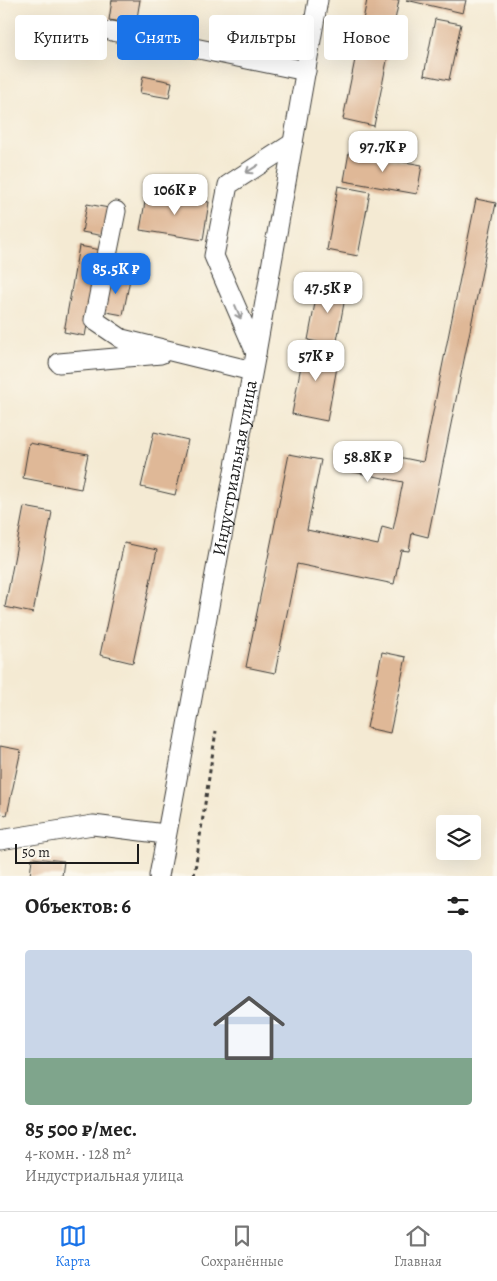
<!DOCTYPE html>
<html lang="ru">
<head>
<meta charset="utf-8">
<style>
  body { margin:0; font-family:Alegreya,serif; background:#f2f2f2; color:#222; height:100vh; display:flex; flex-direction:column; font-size:19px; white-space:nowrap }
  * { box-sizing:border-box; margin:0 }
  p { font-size:16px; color:#767676 }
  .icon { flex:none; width:28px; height:28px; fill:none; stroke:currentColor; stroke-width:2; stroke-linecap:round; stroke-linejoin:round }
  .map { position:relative; height:876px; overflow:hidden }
  .panel { display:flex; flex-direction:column; background:#fff; flex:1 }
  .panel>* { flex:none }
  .hud { position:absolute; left:15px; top:15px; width:468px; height:45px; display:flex; gap:10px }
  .tools { position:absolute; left:436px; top:815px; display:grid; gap:10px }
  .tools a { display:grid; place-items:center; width:45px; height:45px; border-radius:5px; background:#fff; box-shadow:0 5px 20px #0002; font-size:25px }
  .scale { position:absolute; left:15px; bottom:12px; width:124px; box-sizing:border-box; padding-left:5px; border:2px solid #1c1c1c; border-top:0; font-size:14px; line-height:18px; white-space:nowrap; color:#1c1c1c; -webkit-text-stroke:4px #fbf7ec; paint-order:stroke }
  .price { position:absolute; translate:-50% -42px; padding:0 11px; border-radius:10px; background:#fff; color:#222; font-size:16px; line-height:32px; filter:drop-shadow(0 1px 2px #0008) }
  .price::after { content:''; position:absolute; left:50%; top:30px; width:15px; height:11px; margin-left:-8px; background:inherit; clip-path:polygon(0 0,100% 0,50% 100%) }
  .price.selected { background:#1a73e8; color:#fff }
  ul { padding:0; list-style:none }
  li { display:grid; align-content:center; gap:10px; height:265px; padding:0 25px }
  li+li { border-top:1px solid #e0e0e0 }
  li span { display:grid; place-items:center; height:155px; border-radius:5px; color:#555 }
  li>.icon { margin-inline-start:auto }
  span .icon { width:90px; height:90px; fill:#fffc; stroke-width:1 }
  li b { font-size:21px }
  h2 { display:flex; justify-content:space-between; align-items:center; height:60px; padding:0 25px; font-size:21px }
  .tag { padding:0 18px; border-radius:5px; background:#fff; box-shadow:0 5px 20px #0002; font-size:18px; line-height:45px }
  .tag.selected { background:#1a73e8; color:#fff }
  .menu { display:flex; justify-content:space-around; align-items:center; height:70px; border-top:1px solid #e0e0e0; background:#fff; font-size:14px; color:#767676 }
  .menu a { display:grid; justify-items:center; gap:2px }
  .menu .selected { color:#1a73e8 }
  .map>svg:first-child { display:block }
  .building { fill:#dfb897 }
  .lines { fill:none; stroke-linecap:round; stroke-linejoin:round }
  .minor-casing { stroke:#3c3b37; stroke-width:21 }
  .path { stroke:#3c3b37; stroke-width:3; stroke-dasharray:4 4; stroke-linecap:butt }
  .minor { stroke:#fff; stroke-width:19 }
  .oneway { stroke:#999 }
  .labels { text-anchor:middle; stroke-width:5; stroke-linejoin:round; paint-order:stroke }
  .street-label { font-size:18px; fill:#1c1c1c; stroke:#fbf7ec }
</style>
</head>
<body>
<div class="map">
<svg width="497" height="876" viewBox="0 0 497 876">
  <rect width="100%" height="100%" fill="#fbf7ec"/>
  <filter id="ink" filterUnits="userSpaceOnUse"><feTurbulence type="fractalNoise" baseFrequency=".02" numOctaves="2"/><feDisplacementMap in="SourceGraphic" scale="10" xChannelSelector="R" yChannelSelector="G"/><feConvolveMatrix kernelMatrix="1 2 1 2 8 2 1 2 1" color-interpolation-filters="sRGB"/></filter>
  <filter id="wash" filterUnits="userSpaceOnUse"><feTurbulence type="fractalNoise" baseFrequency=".0096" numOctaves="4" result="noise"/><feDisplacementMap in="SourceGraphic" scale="20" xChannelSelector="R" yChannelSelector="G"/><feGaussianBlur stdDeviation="1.12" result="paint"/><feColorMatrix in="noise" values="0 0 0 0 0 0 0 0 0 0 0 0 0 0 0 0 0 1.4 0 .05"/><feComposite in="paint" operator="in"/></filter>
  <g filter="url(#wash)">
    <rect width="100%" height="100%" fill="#f4ead3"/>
    <g id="blocks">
      <path class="building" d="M112,0H140L136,24L109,20Z
        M367,0H399L374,126L343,119Z
        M406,0H466L463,13Z
        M435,19L461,24L449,80L424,75Z
        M143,76L172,82L169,98L140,93Z
        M349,152L422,165L417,194L344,181Z
        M338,186L370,192L358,256L327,250Z
        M147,191L209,202L203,240L140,230Z
        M476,199L496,203L428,537L412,533L409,551L401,550L394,584L297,564L275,673L246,667L289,454L321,460L307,530L378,545L382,527L393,530L403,482L334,468L339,445L423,462Z
        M87,204L109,208L104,236L82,232Z
        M79,246L101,250L85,336L64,332Z
        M109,275L130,279L123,315L101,311Z
        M319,282L347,287L336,346L308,340Z
        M305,344L340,351L327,421L292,414Z
        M154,432L188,440L175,495L141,487Z
        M29,443L88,454L81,489L23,478Z
        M24,507L52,512L33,613L5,607Z
        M124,543L157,550L133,663L100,655Z
        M382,652L406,657L390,733L367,728Z
        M0,746L21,750L7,815L0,814Z
        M32,858L64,861L62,876H30Z"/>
    </g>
  </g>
  <g filter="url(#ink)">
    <use href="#blocks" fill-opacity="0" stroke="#3c3b37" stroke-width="1"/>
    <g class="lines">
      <g class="minor-casing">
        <g id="minor">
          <path d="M112,31L306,71"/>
          <path d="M116,211L94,320L122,339L252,371"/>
          <path d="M256,353L214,256L228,185L293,143"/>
          <path d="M59,363L161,354"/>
          <path d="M0,840L93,825L165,834"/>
          <path id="s1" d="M159,876L256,353L318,0"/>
        </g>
      </g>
      <path class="path" d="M194,876L216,731"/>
      <use href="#minor" class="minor"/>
    </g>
    <defs><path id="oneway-shaft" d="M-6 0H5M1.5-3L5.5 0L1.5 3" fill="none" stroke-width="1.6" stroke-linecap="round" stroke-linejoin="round" transform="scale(1.25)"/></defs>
    <g class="oneway">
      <use href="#oneway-shaft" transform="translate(252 169) rotate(147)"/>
      <use href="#oneway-shaft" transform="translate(238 312) rotate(67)"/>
    </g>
  </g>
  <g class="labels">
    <g class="street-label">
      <text dy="6" stroke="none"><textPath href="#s1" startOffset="415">Индустриальная улица</textPath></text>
    </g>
  </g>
</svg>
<div class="tools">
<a><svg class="icon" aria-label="layers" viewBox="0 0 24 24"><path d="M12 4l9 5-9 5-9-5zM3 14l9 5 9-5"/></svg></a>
</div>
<div class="scale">50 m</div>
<b class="price" style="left:383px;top:173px">97.7K ₽</b>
<b class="price" style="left:175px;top:216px">106K ₽</b>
<b class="price selected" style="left:116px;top:295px">85.5K ₽</b>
<b class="price" style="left:328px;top:314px">47.5K ₽</b>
<b class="price" style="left:316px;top:382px">57K ₽</b>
<b class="price" style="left:368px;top:483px">58.8K ₽</b>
<div class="hud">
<a class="tag">Купить</a>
<a class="tag selected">Снять</a>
<a class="tag">Фильтры</a>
<a class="tag">Новое</a>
</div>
</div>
<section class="panel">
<h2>Объектов: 6<svg class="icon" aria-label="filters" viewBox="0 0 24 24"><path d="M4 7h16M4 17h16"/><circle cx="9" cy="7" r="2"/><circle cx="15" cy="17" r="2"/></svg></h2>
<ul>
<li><span style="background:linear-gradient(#c9d6e8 70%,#7fa58c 0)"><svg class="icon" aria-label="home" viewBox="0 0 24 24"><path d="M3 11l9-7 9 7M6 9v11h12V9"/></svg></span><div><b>85 500 ₽/мес.</b><p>4-комн. · 128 m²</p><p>Индустриальная улица</p></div></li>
</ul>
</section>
<nav class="menu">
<a class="selected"><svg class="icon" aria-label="map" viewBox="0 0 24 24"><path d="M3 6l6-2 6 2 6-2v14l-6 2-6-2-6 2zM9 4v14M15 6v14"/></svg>Карта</a>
<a><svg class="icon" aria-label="saved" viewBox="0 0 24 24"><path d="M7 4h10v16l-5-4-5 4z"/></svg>Сохранённые</a>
<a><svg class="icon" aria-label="home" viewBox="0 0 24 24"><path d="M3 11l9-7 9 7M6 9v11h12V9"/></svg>Главная</a>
</nav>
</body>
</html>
